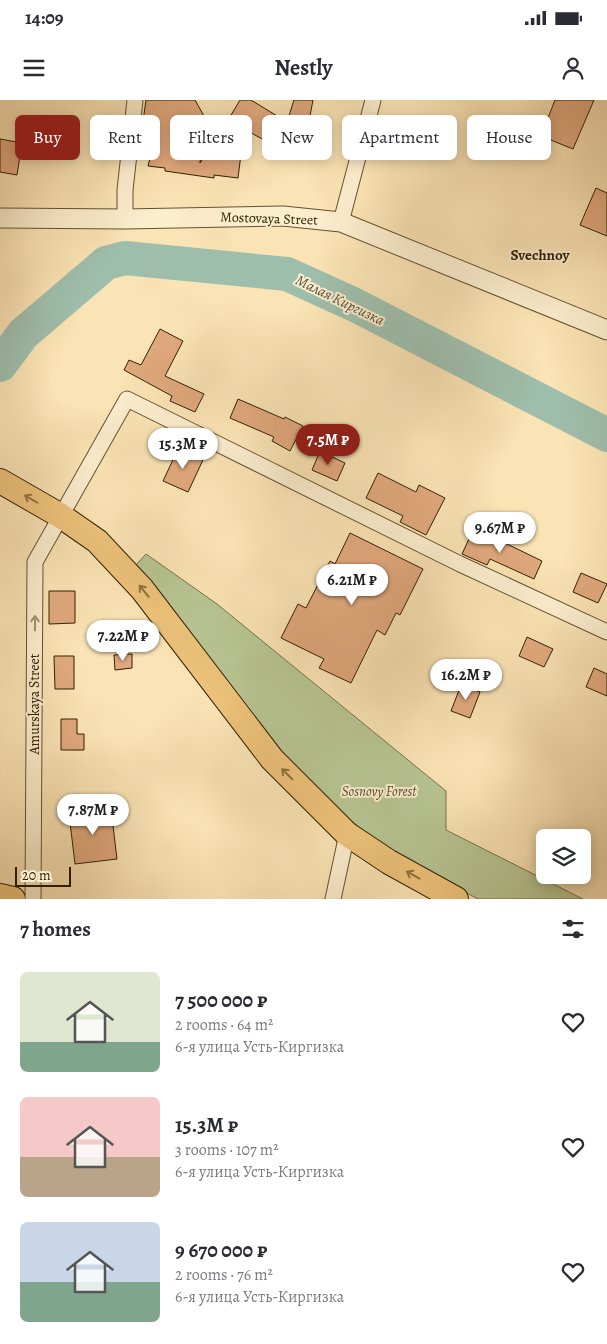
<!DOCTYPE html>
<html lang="en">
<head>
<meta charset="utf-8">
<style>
  body { margin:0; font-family:Alegreya,serif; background:#f2f2f3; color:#2b2b33; height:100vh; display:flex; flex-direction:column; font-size:19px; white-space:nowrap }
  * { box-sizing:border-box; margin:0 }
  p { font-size:16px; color:#7c7c81 }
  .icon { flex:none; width:28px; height:28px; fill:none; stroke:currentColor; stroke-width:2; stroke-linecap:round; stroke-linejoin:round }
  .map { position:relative; height:799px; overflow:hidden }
  .panel { display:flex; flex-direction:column; background:#fff; flex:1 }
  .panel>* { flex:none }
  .banner { position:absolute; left:15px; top:15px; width:578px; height:45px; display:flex; gap:10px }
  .controls { position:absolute; left:536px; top:729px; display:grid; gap:10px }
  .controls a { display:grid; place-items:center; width:55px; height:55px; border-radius:8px; background:#fff; box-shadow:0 2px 12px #0003; font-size:25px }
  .scale { position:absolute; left:15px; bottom:12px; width:56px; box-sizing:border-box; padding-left:5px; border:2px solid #322005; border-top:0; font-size:14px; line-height:18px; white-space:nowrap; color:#322005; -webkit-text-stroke:4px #fcedce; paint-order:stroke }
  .price { position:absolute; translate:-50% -42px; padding:0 11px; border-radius:18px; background:#fff; color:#222; font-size:16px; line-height:32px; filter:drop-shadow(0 1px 2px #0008) }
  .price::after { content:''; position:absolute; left:50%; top:30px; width:15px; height:11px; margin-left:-8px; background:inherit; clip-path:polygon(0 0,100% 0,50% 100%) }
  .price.selected { background:#8f2418; color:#fff }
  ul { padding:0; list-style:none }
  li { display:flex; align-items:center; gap:15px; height:125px; padding:0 20px }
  li span { display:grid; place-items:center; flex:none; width:140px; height:100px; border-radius:8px; color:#555 }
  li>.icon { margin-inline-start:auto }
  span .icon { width:60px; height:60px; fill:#fffc; stroke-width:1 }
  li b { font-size:21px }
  h2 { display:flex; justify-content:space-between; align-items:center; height:60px; padding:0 20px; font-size:21px }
  .tag { padding:0 18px; border-radius:8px; background:#fff; box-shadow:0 2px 12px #0003; font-size:18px; line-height:45px }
  .tag.selected { background:#8f2418; color:#fff }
  .status { display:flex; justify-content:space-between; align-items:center; height:35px; padding:0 25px; background:#fff; direction:ltr }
  .status svg { height:14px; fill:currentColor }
  header { display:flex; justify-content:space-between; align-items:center; height:65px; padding:0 20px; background:#fff; font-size:22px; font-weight:600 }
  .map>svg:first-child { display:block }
  .green { fill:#b7c592; stroke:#74724c }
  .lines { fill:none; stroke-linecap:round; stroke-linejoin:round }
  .river { stroke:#9ebeac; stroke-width:34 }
  .building { fill:#e0a87d; stroke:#322005 }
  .minor-casing { stroke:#645131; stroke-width:17 }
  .tertiary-casing { stroke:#645131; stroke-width:21 }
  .primary-casing { stroke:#322005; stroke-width:26 }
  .minor { stroke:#fcedce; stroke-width:15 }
  .tertiary { stroke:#fcedce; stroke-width:19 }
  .primary { stroke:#edc27a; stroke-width:24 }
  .oneway { stroke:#907140 }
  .oneway2 { stroke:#a19174 }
  .labels { text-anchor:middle; stroke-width:4; stroke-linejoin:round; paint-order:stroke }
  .street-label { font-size:14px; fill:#322005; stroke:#fcedce }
  .park-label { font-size:14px; font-style:italic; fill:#5a522f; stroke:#fcedce }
  .neighbourhood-label { font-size:15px; font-weight:bold; fill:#322005; stroke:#fcedce }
  .water-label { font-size:15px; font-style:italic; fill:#524f37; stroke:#fcedce }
</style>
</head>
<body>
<div class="status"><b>14:09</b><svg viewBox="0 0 49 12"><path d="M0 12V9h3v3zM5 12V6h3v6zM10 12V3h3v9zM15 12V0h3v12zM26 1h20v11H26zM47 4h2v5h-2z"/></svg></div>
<header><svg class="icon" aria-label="menu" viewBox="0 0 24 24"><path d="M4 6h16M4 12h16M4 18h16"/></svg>Nestly<svg class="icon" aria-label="person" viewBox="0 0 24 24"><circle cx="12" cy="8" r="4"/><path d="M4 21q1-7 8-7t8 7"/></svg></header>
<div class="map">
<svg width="607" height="799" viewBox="0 0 607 799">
  <rect width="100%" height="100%" fill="#fae3b4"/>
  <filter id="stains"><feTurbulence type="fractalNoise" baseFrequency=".004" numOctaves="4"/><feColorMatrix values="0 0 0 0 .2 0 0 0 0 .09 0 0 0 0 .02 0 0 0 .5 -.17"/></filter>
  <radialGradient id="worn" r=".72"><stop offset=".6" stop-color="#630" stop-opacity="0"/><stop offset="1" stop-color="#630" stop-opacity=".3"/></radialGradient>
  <path class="green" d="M146,454L217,504L446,691V730L583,799H478L392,753L354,723L278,654L134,467Z"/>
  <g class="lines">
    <path class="river" d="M0,265L23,234L106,163L125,158L287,174L355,205L607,335"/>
  </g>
  <path class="building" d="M146,0H195L204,16L200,63L216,38L225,52L241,54L238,78L214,75V78L165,71V68L148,66L150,58L138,56Z
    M240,0H251L287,22L294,0H313L304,48L264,40L228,20Z
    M555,0H594L573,49L541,36Z
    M0,39L22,43L17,75L0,72Z
    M596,88L607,93V136L580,125Z
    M160,229L183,241L165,276L204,294L195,312L170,301L172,296L124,270L129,260L141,265Z
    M238,299L284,319L285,317L303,326L290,351L272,341L274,337L230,318Z
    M178,349L203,360L188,392L163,381Z
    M320,351L345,363L337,381L312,370Z
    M378,373L416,392L419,385L445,398L426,435L400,422L403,416L366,398Z
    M474,428L542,461L534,479L490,459L487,465L462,454Z
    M350,433L423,469L400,515L396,513L385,535L377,530L351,583L319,568L324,559L281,538L298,504L306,508L330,461L335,464Z
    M581,473L607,484L598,503L573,492Z
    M49,491H75V523L49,524Z
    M527,537L553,549L544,567L519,556Z
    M132,554V568L115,570L114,555Z
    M54,556H74V589H55Z
    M594,568L607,574V596L586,587Z
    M461,585L480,592L470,618L451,611Z
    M61,619H77V634H84V650H61Z
    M111,709L117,759L75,764L69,714Z"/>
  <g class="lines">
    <g class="minor-casing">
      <path id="minor" d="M125,119V90L135,0
        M341,122L373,0
        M33,799L35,462L127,299L460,464L607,532
        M333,799L347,734"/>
    </g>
    <g class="tertiary-casing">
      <path id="tertiary" d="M0,118L125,119L283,116L341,122L607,230"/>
    </g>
    <g class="primary-casing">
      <path id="primary" d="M0,381L61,416L97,441L142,489L272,659L347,734L389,762L456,799
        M0,796L13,799"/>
    </g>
    <use href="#minor" class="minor"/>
    <use href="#tertiary" class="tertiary"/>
    <use href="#primary" class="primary"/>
  </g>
  <defs><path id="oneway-shaft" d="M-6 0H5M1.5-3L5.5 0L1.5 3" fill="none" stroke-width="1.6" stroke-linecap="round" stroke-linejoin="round" transform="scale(1.25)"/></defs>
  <g class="oneway">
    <use href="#oneway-shaft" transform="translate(31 399) rotate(-150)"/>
    <use href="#oneway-shaft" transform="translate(144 491) rotate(-129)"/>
    <use href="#oneway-shaft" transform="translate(287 674) rotate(-135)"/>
    <use href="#oneway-shaft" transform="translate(413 775) rotate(-151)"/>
  </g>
  <use class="oneway2" href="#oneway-shaft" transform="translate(35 523) rotate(-90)"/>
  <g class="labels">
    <g class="street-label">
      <text transform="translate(269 118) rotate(2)" y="5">Mostovaya Street</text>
      <text transform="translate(34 604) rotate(-90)" y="5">Amurskaya Street</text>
    </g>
    <g class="park-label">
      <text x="379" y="696">Sosnovy Forest</text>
    </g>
    <g class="neighbourhood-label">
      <text x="540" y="160">Svechnoy</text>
    </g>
    <g class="water-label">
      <text transform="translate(340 200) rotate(26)" y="5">Малая Киргизка</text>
    </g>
  </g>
  <rect width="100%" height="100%" filter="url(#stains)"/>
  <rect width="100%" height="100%" fill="url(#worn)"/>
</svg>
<div class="controls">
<a><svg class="icon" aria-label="layers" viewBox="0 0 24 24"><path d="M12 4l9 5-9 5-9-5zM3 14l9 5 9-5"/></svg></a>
</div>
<div class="scale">20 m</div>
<b class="price selected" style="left:328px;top:366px">7.5M ₽</b>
<b class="price" style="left:183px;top:370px">15.3M ₽</b>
<b class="price" style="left:500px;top:454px">9.67M ₽</b>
<b class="price" style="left:352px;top:506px">6.21M ₽</b>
<b class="price" style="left:123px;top:562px">7.22M ₽</b>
<b class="price" style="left:466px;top:601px">16.2M ₽</b>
<b class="price" style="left:93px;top:736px">7.87M ₽</b>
<div class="banner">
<a class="tag selected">Buy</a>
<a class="tag">Rent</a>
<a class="tag">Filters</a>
<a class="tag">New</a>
<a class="tag">Apartment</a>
<a class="tag">House</a>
</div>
</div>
<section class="panel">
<h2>7 homes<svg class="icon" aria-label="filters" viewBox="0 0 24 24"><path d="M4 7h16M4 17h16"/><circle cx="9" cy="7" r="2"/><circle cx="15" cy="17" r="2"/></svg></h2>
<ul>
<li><span style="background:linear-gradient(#dfe7d0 70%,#7fa58c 0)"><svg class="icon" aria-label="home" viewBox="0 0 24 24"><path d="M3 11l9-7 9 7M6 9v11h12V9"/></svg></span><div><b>7 500 000 ₽</b><p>2 rooms · 64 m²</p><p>6-я улица Усть-Киргизка</p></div><svg class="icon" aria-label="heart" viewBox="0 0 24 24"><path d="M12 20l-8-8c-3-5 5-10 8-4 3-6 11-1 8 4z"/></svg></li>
<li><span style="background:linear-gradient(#f6c9c9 60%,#b9a48a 0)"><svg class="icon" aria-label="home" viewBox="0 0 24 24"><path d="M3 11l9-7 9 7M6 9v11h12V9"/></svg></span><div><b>15.3M ₽</b><p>3 rooms · 107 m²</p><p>6-я улица Усть-Киргизка</p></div><svg class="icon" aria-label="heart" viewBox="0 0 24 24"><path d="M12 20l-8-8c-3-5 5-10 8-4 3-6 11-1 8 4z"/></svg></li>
<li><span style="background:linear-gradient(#c9d6e8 60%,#7fa58c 0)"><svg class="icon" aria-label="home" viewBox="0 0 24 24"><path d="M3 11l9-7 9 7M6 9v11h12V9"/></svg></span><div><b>9 670 000 ₽</b><p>2 rooms · 76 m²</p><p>6-я улица Усть-Киргизка</p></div><svg class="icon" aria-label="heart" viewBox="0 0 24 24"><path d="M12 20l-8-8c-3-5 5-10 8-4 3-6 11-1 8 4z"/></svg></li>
</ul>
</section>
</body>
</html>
